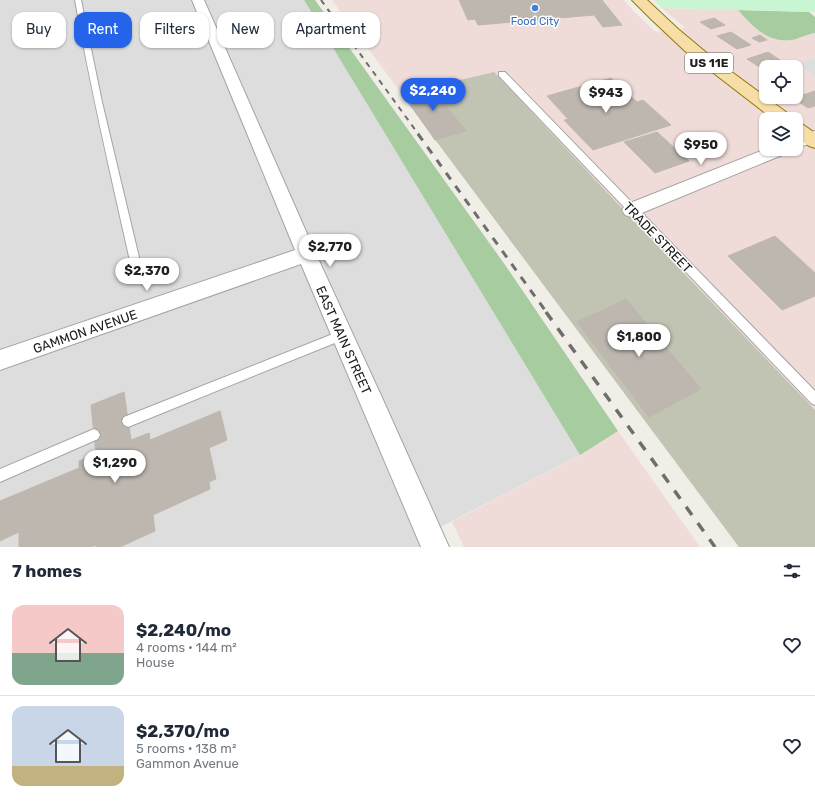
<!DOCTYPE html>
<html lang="en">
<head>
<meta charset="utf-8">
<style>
  body { margin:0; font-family:Rubik,sans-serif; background:#f6f6f7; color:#1f2937; height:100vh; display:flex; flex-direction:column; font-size:15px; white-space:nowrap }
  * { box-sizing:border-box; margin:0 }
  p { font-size:13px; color:#747a83 }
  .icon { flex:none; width:22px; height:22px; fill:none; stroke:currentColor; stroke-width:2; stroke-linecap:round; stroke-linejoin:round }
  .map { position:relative; height:547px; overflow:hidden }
  .details { display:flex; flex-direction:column; background:#fff; flex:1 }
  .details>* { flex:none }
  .top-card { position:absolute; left:12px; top:12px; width:400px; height:36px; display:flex; gap:8px }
  .controls { position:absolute; left:759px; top:60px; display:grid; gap:8px }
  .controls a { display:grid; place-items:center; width:44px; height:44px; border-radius:8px; background:#fff; box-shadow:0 1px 3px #0004; font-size:20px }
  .price { position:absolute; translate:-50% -34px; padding:0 9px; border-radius:14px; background:#fff; color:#222; font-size:13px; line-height:26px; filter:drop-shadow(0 1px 2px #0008) }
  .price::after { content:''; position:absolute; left:50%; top:24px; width:12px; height:9px; margin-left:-6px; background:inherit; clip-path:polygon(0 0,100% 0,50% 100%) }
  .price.current { background:#2563eb; color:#fff }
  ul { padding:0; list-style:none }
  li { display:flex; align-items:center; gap:12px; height:100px; padding:0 12px }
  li+li { border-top:1px solid #e0e1e3 }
  li span { display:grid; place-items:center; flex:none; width:112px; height:80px; border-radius:12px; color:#555 }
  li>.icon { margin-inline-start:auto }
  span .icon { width:48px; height:48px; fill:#fffc; stroke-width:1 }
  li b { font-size:17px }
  h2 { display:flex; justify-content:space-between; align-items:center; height:48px; padding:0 12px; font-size:17px }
  .chip { padding:0 14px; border-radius:12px; background:#fff; box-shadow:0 1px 3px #0004; font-size:14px; line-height:36px }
  .chip.current { background:#2563eb; color:#fff }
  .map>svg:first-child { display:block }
  .residential { fill:#dedddd }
  .commercial { fill:#efdcd8; fill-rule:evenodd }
  .construction { fill:#c2c4b3 }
  .forest { fill:#a6cc9f }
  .park { fill:#c8f6d2 }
  .building { fill:#bdb7b0; stroke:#c1b7aa }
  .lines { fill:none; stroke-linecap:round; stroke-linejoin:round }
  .lane-casing { stroke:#a4a4a4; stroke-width:2 }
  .street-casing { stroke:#a4a4a4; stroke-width:2 }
  .primary-casing { stroke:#92780a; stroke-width:2 }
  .lane { fill:#fff; fill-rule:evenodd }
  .street { fill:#fff; fill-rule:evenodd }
  .primary { fill:#f6dea6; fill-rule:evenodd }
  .rail-far2 { stroke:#6e6e6e; stroke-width:2; stroke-dasharray:5.5 5.5; stroke-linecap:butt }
  .rail-far1 { stroke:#6e6e6e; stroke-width:3; stroke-dasharray:8 8; stroke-linecap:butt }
  .rail { stroke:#6e6e6e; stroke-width:3.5; stroke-dasharray:10 10; stroke-linecap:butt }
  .shop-dot { fill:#3f7fe0; stroke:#fff; stroke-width:1.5 }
  .labels { text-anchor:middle; stroke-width:3; stroke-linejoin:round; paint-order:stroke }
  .far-shop-label { font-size:11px; fill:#366cbe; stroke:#fff }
  .shield { fill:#fff; stroke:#636363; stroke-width:1 }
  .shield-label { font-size:12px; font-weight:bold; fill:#202020 }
  .street-label { font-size:13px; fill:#202020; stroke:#fff }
</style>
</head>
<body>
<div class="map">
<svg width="815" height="547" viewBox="0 0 815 547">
  <rect width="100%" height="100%" fill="#f0eee7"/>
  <path class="residential" d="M0,0H304L580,455L429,533L435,547H0Z
    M815,58V76L794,64Z"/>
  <path class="commercial" d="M332,0H624L634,12L656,32L685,28L662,8L738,10L755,28L790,40L815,33V58L794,65L815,76V547H739ZM766,67H796V97H766ZM766,119H796V149H766Z
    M618,431L700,547H464L452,522L580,455Z"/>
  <path class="construction" d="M494,72L632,219L815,410V547H739L401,94Z"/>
  <path class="forest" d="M304,0H315L503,262L618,431L580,455Z
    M738,10L809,12L815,17V33C807,34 799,39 791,40C768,43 752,26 738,10Z"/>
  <path class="park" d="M654,0H815V12L662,8Z"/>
  <path class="building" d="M459,0H602L622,25L603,27L594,15L478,25L475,19L468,20Z
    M714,18L725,25L711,29L700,22Z
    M731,32L751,45L737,49L717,36Z
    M760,35L767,40L759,42L752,38Z
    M768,52L783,62L770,67L761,68L747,59Z
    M611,78L637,102L643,100L671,125L593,150L564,120L568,119L547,96Z
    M429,84L466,131L435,140L401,91Z
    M815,91V106L808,108L793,98Z
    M657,132L689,161L655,173L624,142Z
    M775,236L815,273V296L782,310L728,256Z
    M626,299L701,389L649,417L577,322Z
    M124,392L131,440L149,433L150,440L220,411L227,440L209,448L216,479L209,482L210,489L153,515L155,531L120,547H96V545L91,547H19V532L0,541V501L79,468V461L96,454L91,405Z"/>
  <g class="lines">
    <g class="lane-casing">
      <path id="lane" d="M75,0H81L102,102L142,270L141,273H133L132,270C112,180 91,91 75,0Z
        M499,72H505L815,391V405L811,403L499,76Z
        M343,330L347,332L348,335L347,338L128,427L124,425L122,421L124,417Z
        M94,429L98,431L100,435L98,439L0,482V469Z"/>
    </g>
    <g class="street-casing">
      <path id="street" d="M192,0H204L316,254L384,402L449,547H421L301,264L0,370V350L295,250Z
        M815,131V142L796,148V137Z
        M766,149H789L787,153L637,215L631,217L625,215L622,210L625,205Z"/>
    </g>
    <g class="primary-casing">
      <path id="primary" d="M632,0H647L678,29L714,59L790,115L793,119H773L685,51L651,19Z
        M796,122L802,124L815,133V148L809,146L796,137Z"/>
    </g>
    <use href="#lane" class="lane"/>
    <use href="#street" class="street"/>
    <use href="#primary" class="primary"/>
    <path class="rail-far2" d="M321,0L419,135"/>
    <path class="rail-far1" d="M418,134L547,313"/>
    <path class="rail" d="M546,312L715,547"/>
  </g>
  <circle class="shop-dot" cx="535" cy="8" r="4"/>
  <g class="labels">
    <g class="far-shop-label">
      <text x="535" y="25">Food City</text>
    </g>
    <rect class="shield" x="685" y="53" width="48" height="20" rx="3"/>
    <g class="shield-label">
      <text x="709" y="67">US 11E</text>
    </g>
    <g class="street-label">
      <text transform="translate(658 237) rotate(46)" y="5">TRADE STREET</text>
      <text transform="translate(85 331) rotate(-19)" y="5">GAMMON AVENUE</text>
      <text transform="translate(344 340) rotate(66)" y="5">EAST MAIN STREET</text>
    </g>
  </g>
</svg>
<div class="controls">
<a><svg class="icon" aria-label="locate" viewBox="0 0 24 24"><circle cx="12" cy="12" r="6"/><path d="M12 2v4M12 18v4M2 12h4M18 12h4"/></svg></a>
<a><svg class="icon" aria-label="layers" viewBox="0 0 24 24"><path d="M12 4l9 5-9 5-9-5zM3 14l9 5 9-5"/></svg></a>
</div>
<b class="price current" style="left:433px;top:112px">$2,240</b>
<b class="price" style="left:606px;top:114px">$943</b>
<b class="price" style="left:701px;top:166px">$950</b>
<b class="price" style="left:330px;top:268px">$2,770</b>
<b class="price" style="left:147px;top:292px">$2,370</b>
<b class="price" style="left:639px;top:358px">$1,800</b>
<b class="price" style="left:115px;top:484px">$1,290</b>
<div class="top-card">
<a class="chip">Buy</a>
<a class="chip current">Rent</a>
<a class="chip">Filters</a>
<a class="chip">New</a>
<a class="chip">Apartment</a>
</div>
</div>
<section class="details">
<h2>7 homes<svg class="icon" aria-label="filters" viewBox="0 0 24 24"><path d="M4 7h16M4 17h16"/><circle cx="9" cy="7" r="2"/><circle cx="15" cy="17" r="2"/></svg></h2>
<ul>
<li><span style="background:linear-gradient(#f6c9c9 60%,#7fa58c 0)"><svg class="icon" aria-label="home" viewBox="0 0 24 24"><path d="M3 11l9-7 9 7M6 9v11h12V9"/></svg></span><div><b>$2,240/mo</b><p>4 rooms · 144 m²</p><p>House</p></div><svg class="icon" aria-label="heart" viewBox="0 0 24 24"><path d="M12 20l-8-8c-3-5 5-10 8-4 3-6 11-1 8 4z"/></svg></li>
<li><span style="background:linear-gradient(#c9d6e8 75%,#c2b280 0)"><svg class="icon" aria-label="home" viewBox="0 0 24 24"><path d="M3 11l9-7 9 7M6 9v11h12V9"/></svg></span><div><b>$2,370/mo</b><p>5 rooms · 138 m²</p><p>Gammon Avenue</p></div><svg class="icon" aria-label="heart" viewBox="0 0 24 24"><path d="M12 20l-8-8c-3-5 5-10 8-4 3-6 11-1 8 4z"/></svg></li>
</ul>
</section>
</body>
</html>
